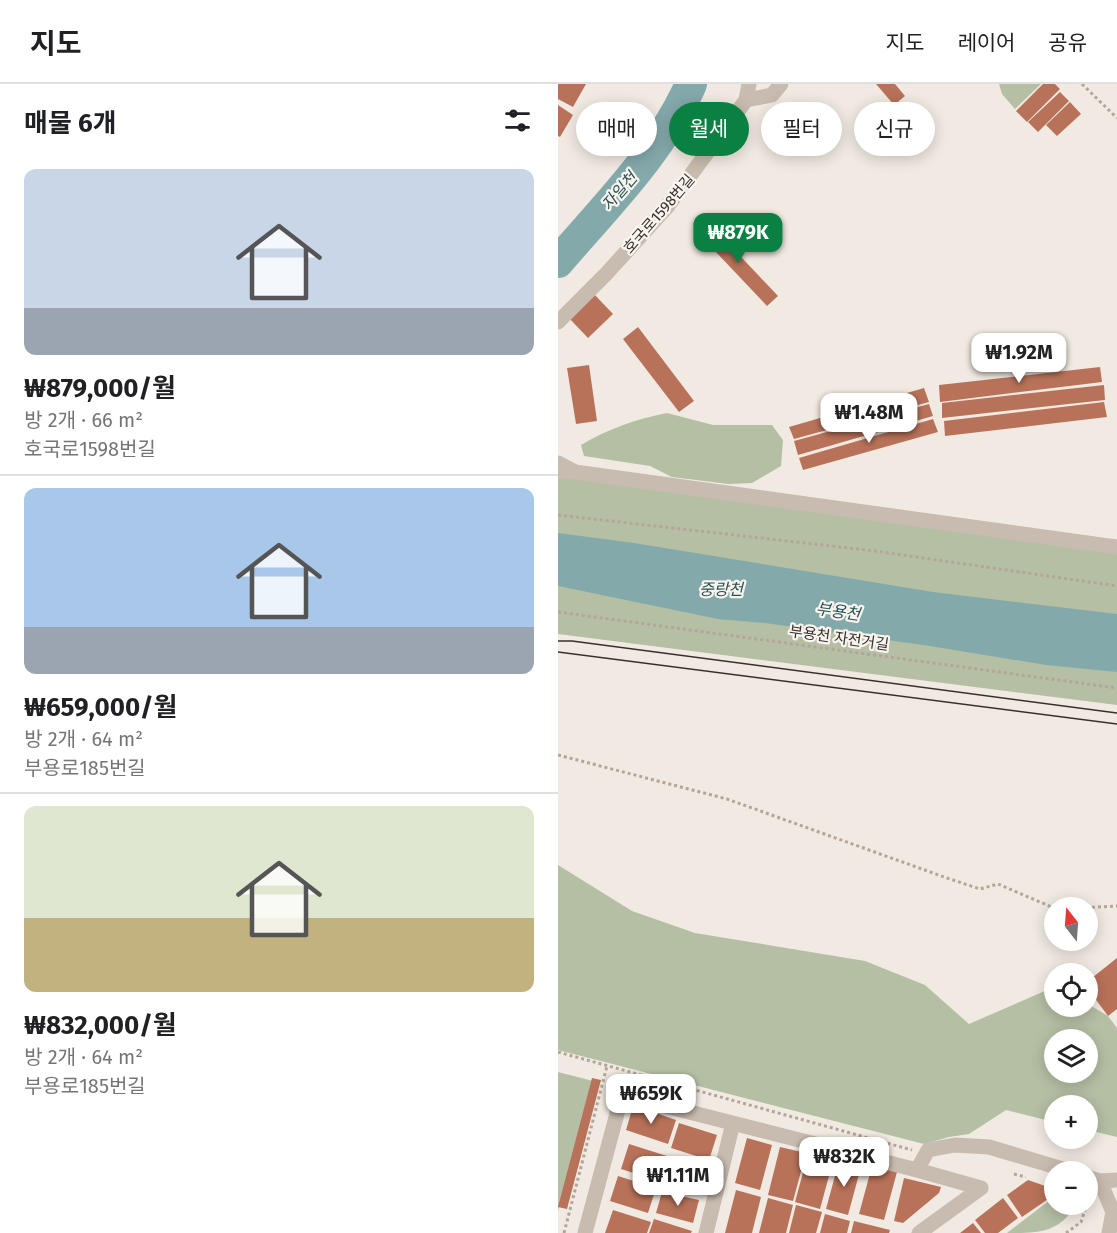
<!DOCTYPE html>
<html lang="ko">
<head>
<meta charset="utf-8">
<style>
  body { margin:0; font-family:"Fira Sans","Noto Sans KR",sans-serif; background:#f6f6f6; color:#202124; height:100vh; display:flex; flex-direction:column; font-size:22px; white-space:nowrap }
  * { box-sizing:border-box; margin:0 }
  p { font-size:20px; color:#757577 }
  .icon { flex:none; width:33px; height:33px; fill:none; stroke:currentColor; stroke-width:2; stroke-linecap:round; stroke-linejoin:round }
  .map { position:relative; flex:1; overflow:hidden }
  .drawer { display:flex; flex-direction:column; background:#fff; width:558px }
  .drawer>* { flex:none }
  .top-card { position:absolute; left:18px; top:18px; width:450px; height:54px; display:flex; gap:12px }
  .needle { width:39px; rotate:343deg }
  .controls { position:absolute; left:486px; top:813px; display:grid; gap:12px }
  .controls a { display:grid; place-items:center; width:54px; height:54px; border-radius:50%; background:#fff; box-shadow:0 3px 15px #0003; font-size:30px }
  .price { position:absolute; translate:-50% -51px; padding:0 14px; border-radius:12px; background:#fff; color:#222; font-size:20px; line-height:39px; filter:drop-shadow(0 2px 3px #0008) }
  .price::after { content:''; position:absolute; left:50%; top:36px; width:18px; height:14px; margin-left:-9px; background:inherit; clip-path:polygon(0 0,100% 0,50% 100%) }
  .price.current { background:#0b8043; color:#fff }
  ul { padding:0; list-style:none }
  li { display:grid; align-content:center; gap:12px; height:318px; padding:0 24px }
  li+li { border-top:2px solid #e0e0e0 }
  li span { display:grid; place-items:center; height:186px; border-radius:12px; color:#555 }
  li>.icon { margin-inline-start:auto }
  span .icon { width:108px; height:108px; fill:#fffc; stroke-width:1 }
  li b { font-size:26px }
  h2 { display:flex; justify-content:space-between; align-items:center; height:72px; padding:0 24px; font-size:26px }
  .tag { padding:0 21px; border-radius:27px; background:#fff; box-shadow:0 3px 15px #0003; font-size:21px; line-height:54px }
  .tag.current { background:#0b8043; color:#fff }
  header { display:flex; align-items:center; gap:36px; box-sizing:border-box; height:84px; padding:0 30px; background:#fff; border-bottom:2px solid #e0e0e0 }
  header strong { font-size:28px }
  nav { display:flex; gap:33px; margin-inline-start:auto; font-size:21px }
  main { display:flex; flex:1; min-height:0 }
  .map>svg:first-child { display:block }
  .green { fill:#b5bfa4; fill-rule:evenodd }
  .water { fill:#84a9ab }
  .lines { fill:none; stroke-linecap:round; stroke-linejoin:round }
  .river { stroke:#84a9ab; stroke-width:32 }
  .building { fill:#b87259 }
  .path { stroke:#b4a599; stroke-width:3; stroke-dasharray:3 3; stroke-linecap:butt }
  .minor { stroke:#c8bbaf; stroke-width:15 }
  .tram { stroke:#38302c; stroke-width:1.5 }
  .labels { text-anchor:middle; stroke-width:4.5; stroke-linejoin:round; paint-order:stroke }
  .street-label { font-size:15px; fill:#38302c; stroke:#f9f4ee }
  .water-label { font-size:16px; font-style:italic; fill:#265155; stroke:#f9f4ee }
</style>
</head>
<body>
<header>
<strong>지도</strong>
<nav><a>지도</a><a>레이어</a><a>공유</a></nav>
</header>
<main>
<section class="drawer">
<h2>매물 6개<svg class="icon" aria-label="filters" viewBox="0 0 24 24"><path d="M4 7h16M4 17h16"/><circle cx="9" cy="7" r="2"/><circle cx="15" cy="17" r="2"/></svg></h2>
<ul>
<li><span style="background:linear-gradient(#c9d6e8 75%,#9aa5b1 0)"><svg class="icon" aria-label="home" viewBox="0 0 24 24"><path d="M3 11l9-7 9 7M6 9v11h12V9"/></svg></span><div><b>₩879,000/월</b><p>방 2개 · 66 m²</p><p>호국로1598번길</p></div></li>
<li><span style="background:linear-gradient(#a9c7e8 75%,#9aa5b1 0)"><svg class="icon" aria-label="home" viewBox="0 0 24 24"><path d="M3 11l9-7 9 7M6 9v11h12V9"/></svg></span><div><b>₩659,000/월</b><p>방 2개 · 64 m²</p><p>부용로185번길</p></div></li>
<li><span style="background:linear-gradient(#dfe7d0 60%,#c2b280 0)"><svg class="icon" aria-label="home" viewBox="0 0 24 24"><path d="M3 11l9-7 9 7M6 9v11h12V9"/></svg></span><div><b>₩832,000/월</b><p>방 2개 · 64 m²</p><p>부용로185번길</p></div></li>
</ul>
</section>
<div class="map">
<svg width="559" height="1149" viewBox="0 0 559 1149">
  <rect width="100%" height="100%" fill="#f1eae2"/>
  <path class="green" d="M441,0H483L457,25L444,10Z
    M109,329L155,341H214L225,356L223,382L194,399L170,400L114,393L92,382L26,372L23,361C50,345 78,335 109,329Z
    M0,394H22L559,469V621L0,550Z
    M0,781L74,827L137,849L307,877L367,901L411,940L496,903V922H530V920L550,932L559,944V1053L530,1046V1022H496V1038L448,1026L411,1050L391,1053L366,1060L0,966ZM496,956H530V988H496Z
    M0,988L35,997L0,1127Z
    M496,1113V1120L518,1121C500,1149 482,1149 449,1149Z"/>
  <path class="water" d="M0,449L76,459L375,508L559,530V588L488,581L372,562L207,539L160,535L0,502Z"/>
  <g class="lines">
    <path class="river" d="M0,178C48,122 103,68 133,0"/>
  </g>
  <path class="building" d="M0,0H28L15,23L0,15Z
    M318,0H337L347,12L336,21Z
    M485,0H497L502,5L469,38L458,27Z
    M502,8L511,17L480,48L470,38Z
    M512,18L523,30L499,52L488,41Z
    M0,21L15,31L2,53L0,52Z
    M151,139L220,212L209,222L140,149Z
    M35,209L55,230L30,254L10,233Z
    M80,243L136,317L121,328L65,255Z
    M31,281L39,337L18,340L9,284Z
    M542,283L544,298L382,318L381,301Z
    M546,301L547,316L384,334V319Z
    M366,304L371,318L236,355L231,343Z
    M546,318L549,333L387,352L386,337Z
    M371,320L375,332L240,371L236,357Z
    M375,335L380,348L245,386L241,374Z
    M559,874V925L550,932L530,905V897Z
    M34,994L43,996L9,1125L0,1123Z
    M83,1024L118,1036L110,1060L68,1046L73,1029Z
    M121,1039L159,1051L151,1076L113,1064Z
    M189,1054L214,1061L202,1106L177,1099Z
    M71,1060L109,1072L101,1097L63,1085Z
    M222,1063L248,1069L235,1117L210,1111Z
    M250,1070L275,1077L262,1125L237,1118Z
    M113,1074L151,1086L144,1111L105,1099Z
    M281,1077L303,1083L290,1131L268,1125Z
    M314,1082L339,1088L326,1136L301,1130Z
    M60,1092L98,1104L90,1129L52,1117Z
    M346,1094L383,1103L381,1109L345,1139L336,1137Z
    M470,1096L496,1105V1111L464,1133L449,1111Z
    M178,1106L203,1113L194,1149H167Z
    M104,1108L141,1116L135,1139L98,1129Z
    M210,1114L235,1121L228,1149H201Z
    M445,1114L460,1134L440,1149H427L417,1136Z
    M238,1121L264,1128L258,1149H231Z
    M55,1126L93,1138L89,1149H47Z
    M267,1130L292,1137L289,1149H262Z
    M96,1135L134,1147L133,1149H91Z
    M296,1137L332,1146L331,1149H293Z
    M415,1139L423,1149H402Z"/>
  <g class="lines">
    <path class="path" d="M524,0L559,34
      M0,431L317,467L559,502
      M0,528L559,604
      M0,671L169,715L389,794L422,805L440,800L496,824
      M522,824L559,822
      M0,968L354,1066
      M456,1090L468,1093
      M6,1149L49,982
      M508,1149L523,1138L529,1120"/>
    <path class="minor" d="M188,16L191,0
      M0,238L48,190L109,123L188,16L214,11L223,0
      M0,379L17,388L0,387
      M17,388L559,463
      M359,1086L370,1066L397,1061L431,1063L515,1088
      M530,1093L542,1097L559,1096
      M542,1097L555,1128L551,1149
      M27,1149L64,1011L359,1086L423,1104
      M148,1149L175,1039
      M361,1149L423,1104"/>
    <path class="tram" d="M0,557H14L559,629
      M0,568L559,640"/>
  </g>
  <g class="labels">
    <g class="street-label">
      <text transform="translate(101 130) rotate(-49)" y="5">호국로1598번길</text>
      <text transform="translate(281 554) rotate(8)" y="5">부용천 자전거길</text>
    </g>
    <g class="water-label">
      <text transform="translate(61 107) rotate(-49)" y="6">자일천</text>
      <text x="163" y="511">중랑천</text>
      <text transform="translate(280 527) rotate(8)" y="6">부용천</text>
    </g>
  </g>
</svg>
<div class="controls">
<a><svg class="needle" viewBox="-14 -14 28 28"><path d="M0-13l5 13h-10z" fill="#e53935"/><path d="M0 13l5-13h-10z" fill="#757577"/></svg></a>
<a><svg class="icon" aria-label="locate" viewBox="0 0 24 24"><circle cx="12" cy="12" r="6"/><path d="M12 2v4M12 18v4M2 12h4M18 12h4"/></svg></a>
<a><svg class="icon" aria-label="layers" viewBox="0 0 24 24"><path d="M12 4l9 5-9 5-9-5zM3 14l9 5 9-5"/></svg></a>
<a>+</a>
<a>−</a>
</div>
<b class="price current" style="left:180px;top:180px">₩879K</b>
<b class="price" style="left:461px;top:300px">₩1.92M</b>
<b class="price" style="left:311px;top:360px">₩1.48M</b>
<b class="price" style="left:93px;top:1041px">₩659K</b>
<b class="price" style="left:286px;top:1104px">₩832K</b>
<b class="price" style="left:120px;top:1123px">₩1.11M</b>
<div class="top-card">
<a class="tag">매매</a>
<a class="tag current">월세</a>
<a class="tag">필터</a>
<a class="tag">신규</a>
</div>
</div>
</main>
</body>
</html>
